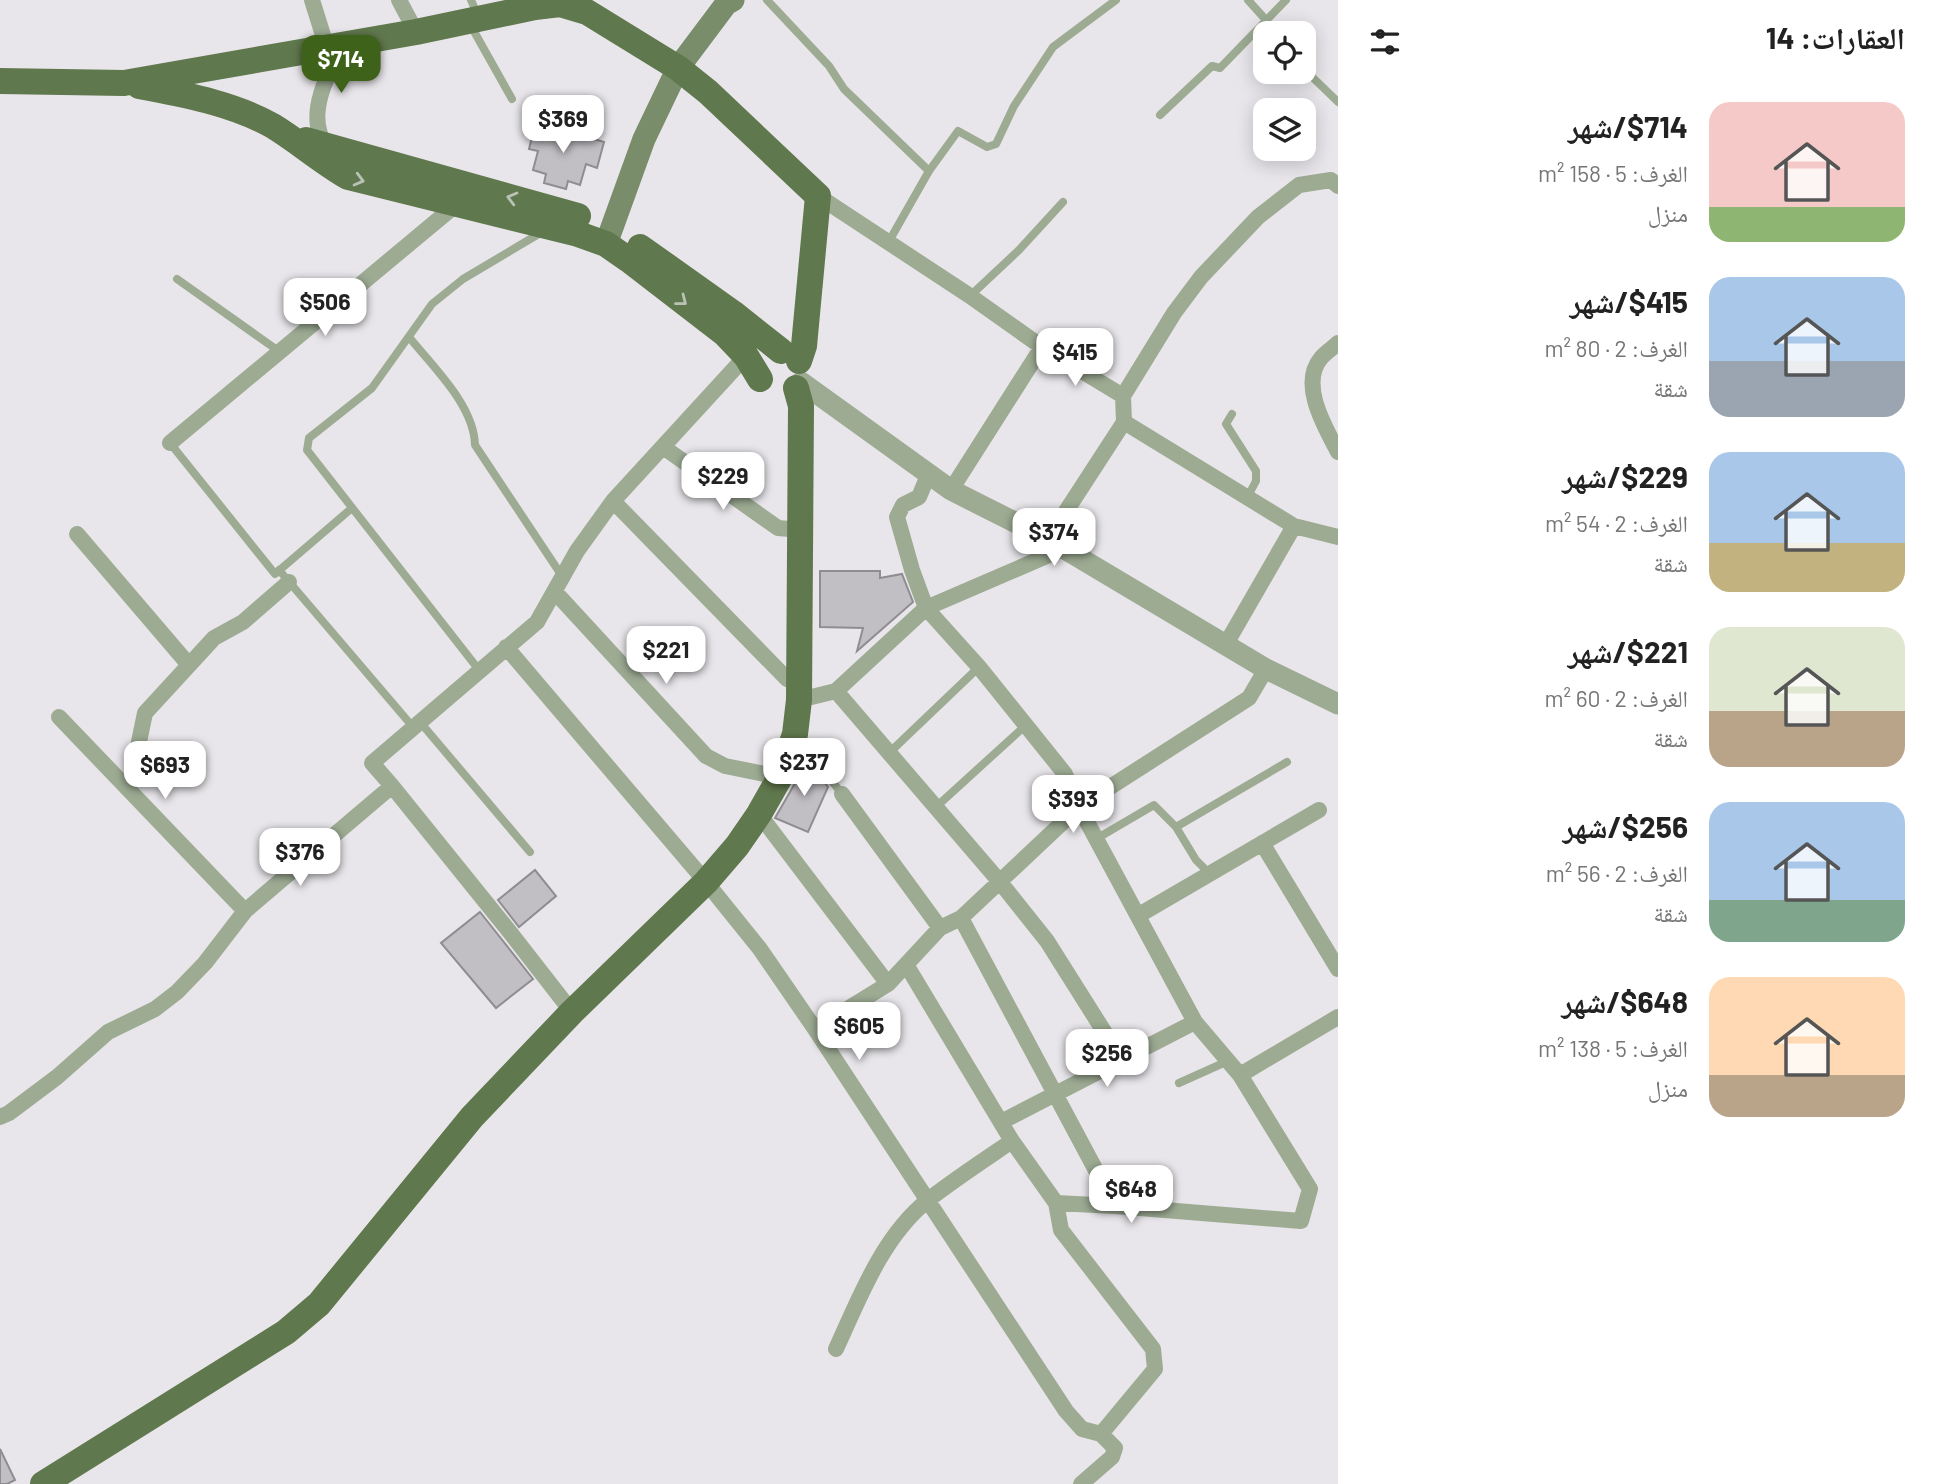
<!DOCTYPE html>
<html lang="ar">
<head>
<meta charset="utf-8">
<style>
  body { margin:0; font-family:Barlow,"Noto Naskh Arabic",sans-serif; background:#f2f2f2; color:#222; direction:rtl; height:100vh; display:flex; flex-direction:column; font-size:26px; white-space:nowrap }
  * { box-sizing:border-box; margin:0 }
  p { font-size:23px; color:#767676 }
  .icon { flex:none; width:38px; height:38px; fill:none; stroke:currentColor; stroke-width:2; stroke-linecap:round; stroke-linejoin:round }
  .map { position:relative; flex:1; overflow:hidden; direction:ltr }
  .sheet { display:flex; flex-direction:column; background:#fff; width:595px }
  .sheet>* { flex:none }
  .buttons { position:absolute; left:1253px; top:21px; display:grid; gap:14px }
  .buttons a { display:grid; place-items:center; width:63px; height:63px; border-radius:14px; background:#fff; box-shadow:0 4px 18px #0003; font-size:35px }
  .price { position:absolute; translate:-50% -60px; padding:0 16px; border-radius:14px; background:#fff; color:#222; font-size:23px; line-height:46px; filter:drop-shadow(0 2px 4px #0008) }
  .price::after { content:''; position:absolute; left:50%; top:42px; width:21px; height:16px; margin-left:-10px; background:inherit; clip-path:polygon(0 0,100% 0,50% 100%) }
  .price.on { background:#3f621a; color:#fff }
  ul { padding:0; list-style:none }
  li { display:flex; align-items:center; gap:21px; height:175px; padding:0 28px }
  li span { display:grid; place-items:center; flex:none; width:196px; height:140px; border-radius:21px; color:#555 }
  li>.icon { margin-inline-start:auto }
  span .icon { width:84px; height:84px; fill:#fffc; stroke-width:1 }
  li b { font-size:30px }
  h2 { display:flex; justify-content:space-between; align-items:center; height:84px; padding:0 28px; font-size:30px }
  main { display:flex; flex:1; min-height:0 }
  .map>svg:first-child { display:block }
  .building { fill:#c2bfc4; stroke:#8f8d91; stroke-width:2 }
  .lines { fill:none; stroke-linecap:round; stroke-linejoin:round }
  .service { stroke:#9dab93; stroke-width:8 }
  .minor { stroke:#9dab93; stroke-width:16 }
  .tertiary { stroke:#9dab93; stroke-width:21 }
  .secondary { stroke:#798d6a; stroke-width:23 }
  .primary { stroke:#60784d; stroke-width:26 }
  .oneway { stroke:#b9c2b4 }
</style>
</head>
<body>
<main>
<section class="sheet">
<h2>العقارات: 14<svg class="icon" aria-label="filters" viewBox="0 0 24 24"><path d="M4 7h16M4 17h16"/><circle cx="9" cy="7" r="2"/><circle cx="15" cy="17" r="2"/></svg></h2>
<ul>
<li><span style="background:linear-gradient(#f6c9c9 75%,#8fb573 0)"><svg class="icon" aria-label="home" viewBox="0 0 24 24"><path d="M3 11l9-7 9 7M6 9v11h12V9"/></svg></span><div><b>$714/شهر</b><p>الغرف: 5 · 158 m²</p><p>منزل</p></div></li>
<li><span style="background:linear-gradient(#a9c7e8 60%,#9aa5b1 0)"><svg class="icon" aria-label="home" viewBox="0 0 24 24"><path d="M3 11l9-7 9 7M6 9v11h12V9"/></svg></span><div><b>$415/شهر</b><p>الغرف: 2 · 80 m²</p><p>شقة</p></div></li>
<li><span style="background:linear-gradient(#a9c7e8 65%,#c2b280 0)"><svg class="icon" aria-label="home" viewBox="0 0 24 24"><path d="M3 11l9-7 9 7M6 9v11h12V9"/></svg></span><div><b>$229/شهر</b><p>الغرف: 2 · 54 m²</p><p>شقة</p></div></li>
<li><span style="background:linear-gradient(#dfe7d0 60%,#b9a48a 0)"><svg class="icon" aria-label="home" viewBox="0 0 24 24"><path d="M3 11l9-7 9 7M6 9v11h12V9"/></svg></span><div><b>$221/شهر</b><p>الغرف: 2 · 60 m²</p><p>شقة</p></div></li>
<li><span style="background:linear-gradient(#a9c7e8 70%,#7fa58c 0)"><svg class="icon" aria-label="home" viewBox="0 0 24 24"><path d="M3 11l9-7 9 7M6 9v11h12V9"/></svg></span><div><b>$256/شهر</b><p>الغرف: 2 · 56 m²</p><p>شقة</p></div></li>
<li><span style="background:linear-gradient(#ffd9b3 70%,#b9a48a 0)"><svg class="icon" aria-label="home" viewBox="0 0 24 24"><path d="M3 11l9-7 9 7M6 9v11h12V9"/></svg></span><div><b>$648/شهر</b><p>الغرف: 5 · 138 m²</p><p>منزل</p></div></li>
</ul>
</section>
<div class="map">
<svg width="1338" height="1484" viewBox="0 0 1338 1484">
  <rect width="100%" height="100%" fill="#e8e6ea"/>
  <path class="building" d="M536,122L604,142L597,168L586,164L580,185L568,181L566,189L544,183L546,174L533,170L538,151L529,149Z
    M820,571H880V578L902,574L913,602L857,651L863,628L820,627Z
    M804,756L828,787L808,832L775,818L794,785Z
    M535,870L556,896L519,927L498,900Z
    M480,912L533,979L496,1008L441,943Z
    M0,1449L15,1480L7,1484H0Z"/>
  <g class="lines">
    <path class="service" d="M471,0L478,16
      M767,0L829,66L844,89L929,171
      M1248,0L1266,20
      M471,26L512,99
      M1304,69L1338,102
      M1160,115L1212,66L1220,68L1286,0
      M888,243L929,171L958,131L987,147L996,144L1014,106L1053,47L1116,0
      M177,279L280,352
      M970,296L1019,250L1063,202
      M409,337C433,367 474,405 475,445L562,576
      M1232,414L1226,424L1256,471V481L1247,498
      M170,443L275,574L352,508
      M279,570L413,727
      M479,670L307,450L309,438L372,388L432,304L463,279L542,232
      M420,722L530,852
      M799,739L842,794
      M889,753L979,667
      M936,807L1026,725
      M1176,827L1287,762
      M1096,839L1154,805L1176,827L1196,860L1210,874
      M1179,1083L1228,1061"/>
    <path class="minor" d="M312,0L327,48
      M399,0L416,32
      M330,148C327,144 322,139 320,134C310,105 330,71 342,46
      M818,196L970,296L1042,347L1123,396L1124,422L1294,526L1338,537
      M1338,343C1333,348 1326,352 1321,358C1299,384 1325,427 1338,452
      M1123,396L1174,313L1201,277L1258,217L1299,185L1331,180L1338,186
      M170,443L457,204
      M663,447L778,528L801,530
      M951,490L1042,347
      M613,501L787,679L801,683
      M77,534L189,665
      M1048,539L1124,422
      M555,592L706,756L725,766L780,777
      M1226,644L1294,526
      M506,647L706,882L760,949L815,1029L1066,1411L1082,1429L1101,1434L1115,1448L1112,1457L1081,1484
      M836,691L1000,882L1047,941L1122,1060
      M799,700L836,691L926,608L1063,549
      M59,717L245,911
      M392,786L372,763L537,622L577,551L613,501L746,356
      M129,790L145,713L214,638L243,622L289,582
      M842,794L940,928
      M759,814L888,984
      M1262,843L1338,969
      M1139,915L1319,810
      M961,918L1115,1206
      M907,966L1012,1141L1056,1203L1115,1206L1301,1221L1310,1189L1240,1075L1195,1022L1079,807L1065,774L979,667L926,608L912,570L897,517L903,505L919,497L929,473
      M815,1029L888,984L940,928L961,918L1079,807L1249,698L1266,669
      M1240,1075L1338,1017
      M0,1117L9,1113L57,1077L108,1032L155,1009L177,992L205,963L245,911L392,786L509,931L572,1012
      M1001,1122L1195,1022
      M1056,1203L1061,1230L1153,1349L1155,1369L1101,1434
      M836,1349C860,1297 882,1237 928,1200C955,1179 984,1160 1012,1141"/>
    <path class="tertiary" d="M801,382L951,490L1048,539L1266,669L1338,704"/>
    <path class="secondary" d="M606,244L644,139L678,68L726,4L733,0"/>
    <path class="primary" d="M0,81L124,83L416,32L535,7L560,4L587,12L678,68L708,92L818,196L804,346L799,361
      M139,86C185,95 232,103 273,126C299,142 322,162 348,177L578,234L606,244L629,260L725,334L746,356L760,379
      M306,140L578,216
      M640,247L733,313L781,351
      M43,1484L286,1332L319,1304L472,1117L572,1012L706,882L737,846L759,814L780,777L795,734L799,700L801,406L796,388"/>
  </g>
  <defs><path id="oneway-chevron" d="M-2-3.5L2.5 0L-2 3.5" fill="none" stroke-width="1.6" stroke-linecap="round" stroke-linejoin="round" transform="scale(1.75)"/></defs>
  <g class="oneway">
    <use href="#oneway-chevron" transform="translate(359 180) rotate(15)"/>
    <use href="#oneway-chevron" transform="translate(512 198) rotate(-165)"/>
    <use href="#oneway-chevron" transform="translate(682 301) rotate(38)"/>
  </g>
</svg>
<div class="buttons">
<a><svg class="icon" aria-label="locate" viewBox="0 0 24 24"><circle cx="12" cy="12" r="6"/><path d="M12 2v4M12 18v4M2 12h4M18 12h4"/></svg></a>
<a><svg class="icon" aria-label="layers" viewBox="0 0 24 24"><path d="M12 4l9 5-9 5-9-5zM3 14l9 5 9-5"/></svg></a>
</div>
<b class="price on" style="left:341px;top:95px">$714</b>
<b class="price" style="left:563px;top:155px">$369</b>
<b class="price" style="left:325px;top:338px">$506</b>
<b class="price" style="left:1075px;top:388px">$415</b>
<b class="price" style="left:723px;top:512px">$229</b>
<b class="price" style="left:1054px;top:568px">$374</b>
<b class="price" style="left:666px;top:686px">$221</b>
<b class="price" style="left:804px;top:798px">$237</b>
<b class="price" style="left:165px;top:801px">$693</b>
<b class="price" style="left:1073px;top:835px">$393</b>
<b class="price" style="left:300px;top:888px">$376</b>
<b class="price" style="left:859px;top:1062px">$605</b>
<b class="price" style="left:1107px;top:1089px">$256</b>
<b class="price" style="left:1131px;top:1225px">$648</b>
</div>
</main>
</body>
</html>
